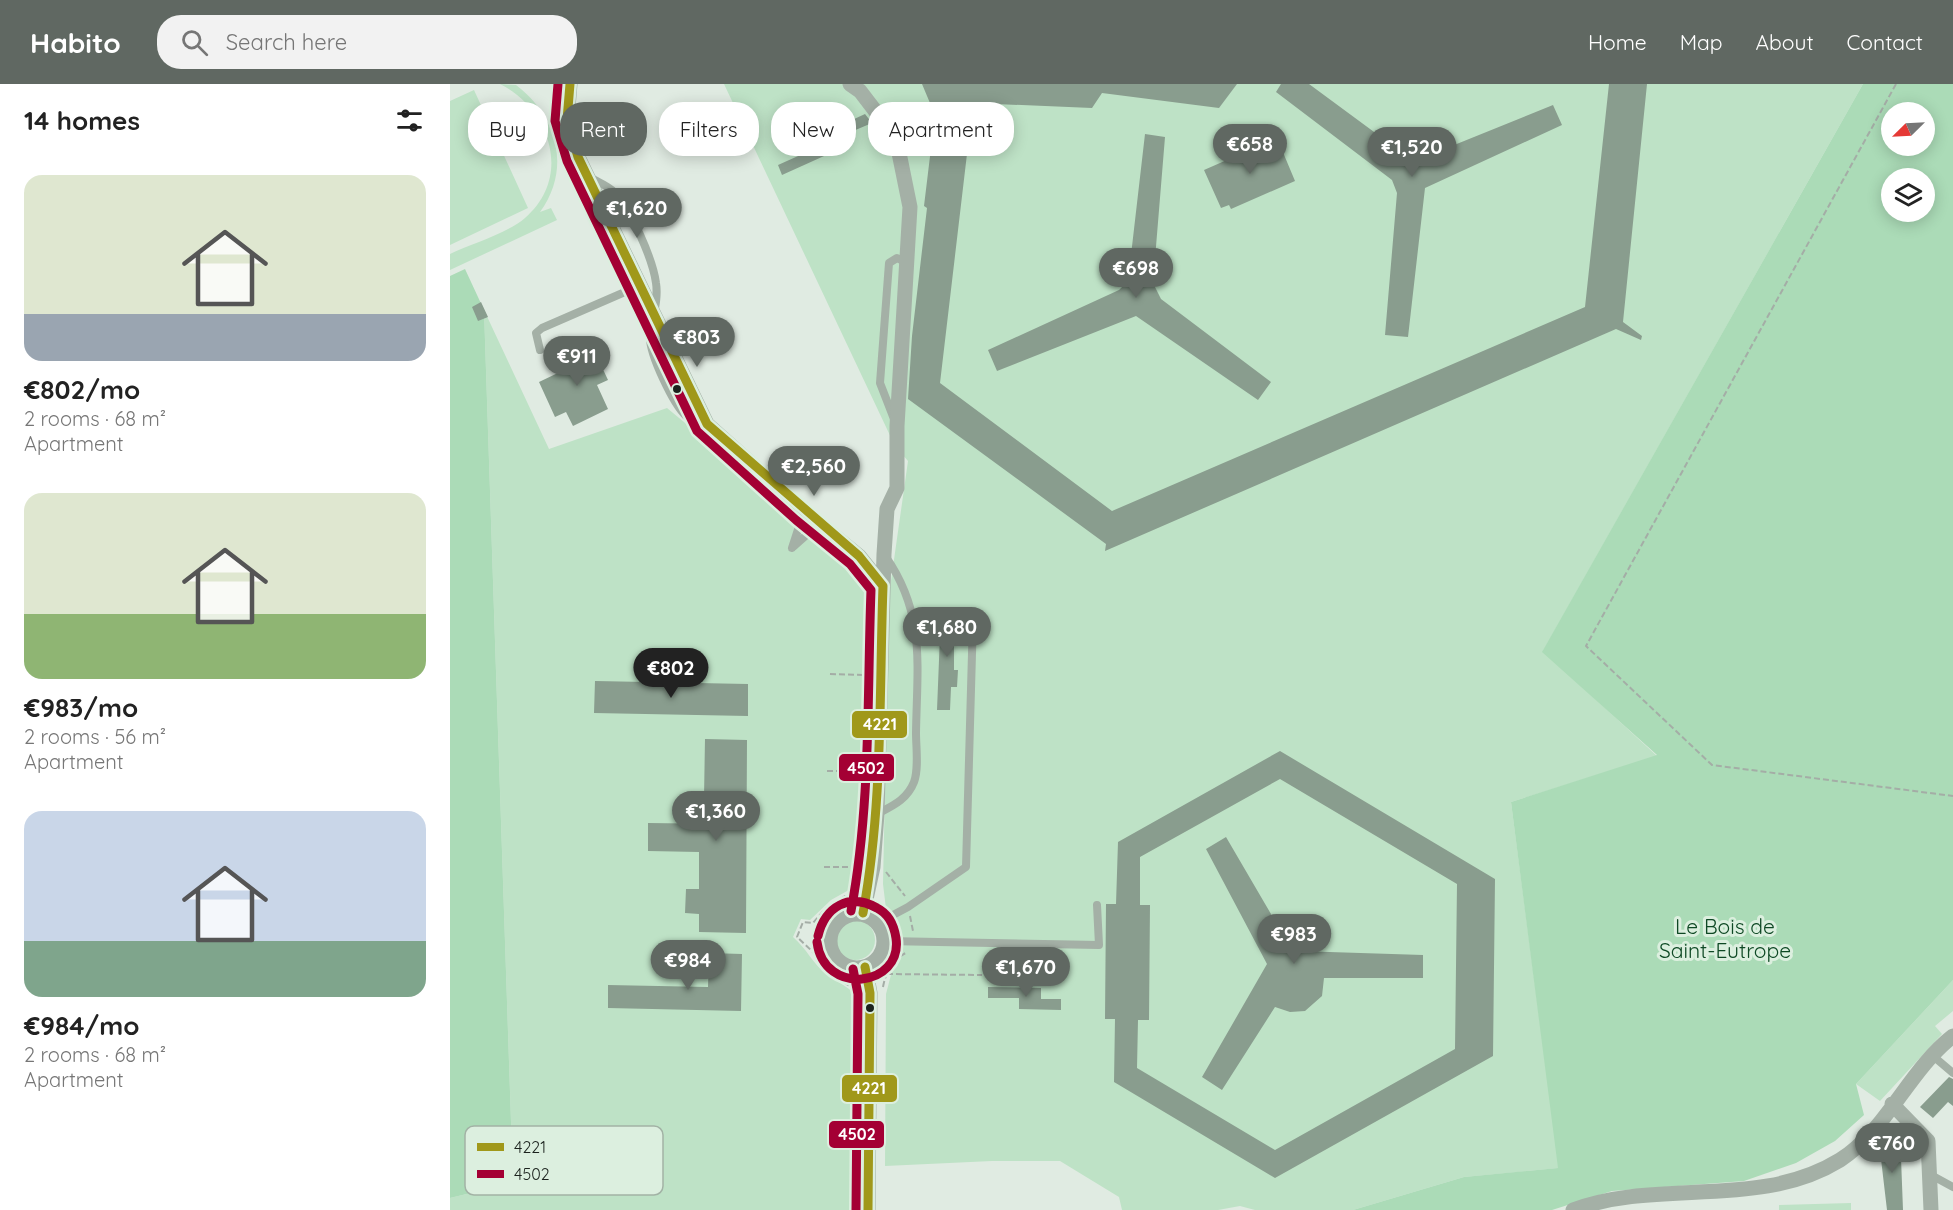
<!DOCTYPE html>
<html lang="en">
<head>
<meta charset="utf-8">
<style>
  body { margin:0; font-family:Quicksand,sans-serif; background:#f2f2f2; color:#222; height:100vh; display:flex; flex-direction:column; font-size:22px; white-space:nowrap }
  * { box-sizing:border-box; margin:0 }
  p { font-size:20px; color:#767676 }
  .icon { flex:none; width:33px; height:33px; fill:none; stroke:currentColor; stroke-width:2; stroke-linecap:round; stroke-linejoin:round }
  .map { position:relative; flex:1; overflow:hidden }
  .side { display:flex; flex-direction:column; background:#fff; width:450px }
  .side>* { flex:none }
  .banner { position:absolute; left:18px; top:18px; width:570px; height:54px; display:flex; gap:12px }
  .needle { width:39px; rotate:246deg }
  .buttons { position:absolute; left:1431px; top:18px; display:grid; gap:12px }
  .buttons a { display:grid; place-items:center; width:54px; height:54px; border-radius:50%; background:#fff; box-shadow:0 3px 15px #0003; font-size:30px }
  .price { position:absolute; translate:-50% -51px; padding:0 14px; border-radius:21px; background:#606862; color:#fff; font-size:20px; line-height:39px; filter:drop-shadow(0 2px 3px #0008) }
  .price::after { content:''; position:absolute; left:50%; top:36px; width:18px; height:14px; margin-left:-9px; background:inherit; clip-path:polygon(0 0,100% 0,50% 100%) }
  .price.current { background:#222; color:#fff }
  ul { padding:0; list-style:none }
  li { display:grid; align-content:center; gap:12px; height:318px; padding:0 24px }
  li span { display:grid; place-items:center; height:186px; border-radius:18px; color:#555 }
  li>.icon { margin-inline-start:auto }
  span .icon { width:108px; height:108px; fill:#fffc; stroke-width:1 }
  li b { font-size:26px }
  h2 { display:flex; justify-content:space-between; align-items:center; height:72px; padding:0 24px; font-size:26px }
  .tag { padding:0 21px; border-radius:24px; background:#fff; box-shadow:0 3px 15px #0003; font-size:21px; line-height:54px }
  .tag.current { background:#606862; color:#fff }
  header { display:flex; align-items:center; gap:36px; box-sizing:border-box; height:84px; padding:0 30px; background:#606862; color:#fff }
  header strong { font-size:28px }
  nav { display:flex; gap:33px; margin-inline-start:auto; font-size:21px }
  .search { width:420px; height:54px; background:#f2f2f2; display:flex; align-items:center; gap:15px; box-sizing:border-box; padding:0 21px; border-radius:24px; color:#767676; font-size:22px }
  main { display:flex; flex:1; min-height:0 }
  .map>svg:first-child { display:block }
  .green { fill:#bee2c6 }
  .forest { fill:#abdbb7; fill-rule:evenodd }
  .building { fill:#899d8e; fill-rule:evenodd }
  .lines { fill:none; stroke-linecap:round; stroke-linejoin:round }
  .path { stroke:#a4ada6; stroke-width:2; stroke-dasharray:6 3; stroke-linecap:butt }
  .lane { stroke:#a4b0a6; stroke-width:8 }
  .street { stroke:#a4b0a6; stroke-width:15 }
  .bus-1-casing { stroke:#dcefdf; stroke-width:14 }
  .bus-2-casing { stroke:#dcefdf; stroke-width:14 }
  .bus-1 { stroke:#a0981a; stroke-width:9 }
  .bus-2 { stroke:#a40034; stroke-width:9 }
  .bus-dot { fill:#1b221d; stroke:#dcefdf; stroke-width:2 }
  .labels { text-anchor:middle; stroke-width:6; stroke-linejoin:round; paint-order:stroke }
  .park-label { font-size:21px; fill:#0e4924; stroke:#dcefdf }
  .key { fill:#dcefdf; stroke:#a2b2a5; stroke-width:1.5 }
  .key-label { font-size:16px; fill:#1b221d }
  .line-badge { stroke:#dcefdf; stroke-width:2 }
  .badge-label { font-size:16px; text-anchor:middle; font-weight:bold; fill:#fff }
</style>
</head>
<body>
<header>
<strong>Habito</strong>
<div class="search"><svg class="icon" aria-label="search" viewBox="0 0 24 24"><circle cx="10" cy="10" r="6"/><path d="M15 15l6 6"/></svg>Search here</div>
<nav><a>Home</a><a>Map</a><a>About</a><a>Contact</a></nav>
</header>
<main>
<section class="side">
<h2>14 homes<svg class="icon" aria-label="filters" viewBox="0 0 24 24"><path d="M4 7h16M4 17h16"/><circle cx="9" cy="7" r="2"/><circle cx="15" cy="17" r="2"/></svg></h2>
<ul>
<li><span style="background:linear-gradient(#dfe7d0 75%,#9aa5b1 0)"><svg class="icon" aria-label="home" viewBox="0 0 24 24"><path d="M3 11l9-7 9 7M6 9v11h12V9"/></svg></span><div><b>€802/mo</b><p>2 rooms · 68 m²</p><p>Apartment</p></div></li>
<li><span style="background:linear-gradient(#dfe7d0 65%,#8fb573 0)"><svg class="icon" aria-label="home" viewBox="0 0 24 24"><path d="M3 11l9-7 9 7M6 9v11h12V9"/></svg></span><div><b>€983/mo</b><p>2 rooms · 56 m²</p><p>Apartment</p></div></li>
<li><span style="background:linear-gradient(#c9d6e8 70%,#7fa58c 0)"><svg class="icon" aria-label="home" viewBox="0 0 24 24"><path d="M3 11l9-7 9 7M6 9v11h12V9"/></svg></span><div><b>€984/mo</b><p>2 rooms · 68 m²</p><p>Apartment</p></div></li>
</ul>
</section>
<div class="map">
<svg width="1503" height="1126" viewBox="0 0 1503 1126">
  <rect width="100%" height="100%" fill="#e0ebe2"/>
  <path class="green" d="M50,0L66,1C107,32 122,84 90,128L101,124L107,136L0,186V170C21,160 58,149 75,134C123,93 100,25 50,0Z
    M274,0H1413L1093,567L1207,672L1061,718L1109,1084L1014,1093L903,1126H805L790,1122L768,1126H672L669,1113L610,1077H542L435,1082L436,910L443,883L433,800L439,511L458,377L445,362Z
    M24,6L78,124L0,161V17Z
    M34,226L99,365L217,324L396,472L412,486L419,498L409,790L406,802L381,816L360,836L351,835L343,853C356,864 364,881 375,889C385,897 396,901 406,911L403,1126H0V1114L29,1107L62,1068Z
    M385 856a20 20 0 1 1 40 0a20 20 0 1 1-40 0Z
    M1503,896V927L1485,942L1492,950L1430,1017L1406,1000Z
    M1401,1119V1126H1329V1121Z"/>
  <path class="forest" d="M1413,0H1503V896L1406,1000L1414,1031L1385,1057L1346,1079L1294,1097L1162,1107L1102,1126H903L1014,1093L1108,1084L1061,718L1207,671L1092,568ZM1442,28H1474V62H1442ZM1442,94H1474V128H1442Z
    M15,185L34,226L62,1068L29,1107L0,1114V192Z"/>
  <path class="building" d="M472,0H787L769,24L652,9L642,24L523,19L490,299L662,427L1135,223L1159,0H1197L1173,238L1192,252L1191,256L1166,245L655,467L656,460L458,315L462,252L477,124L474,122L485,31Z
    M831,0H859L958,73L972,74L1103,21L1112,41L975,104L958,253L935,251L947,109L942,96L826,8Z
    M415,30L422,39L389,53L394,63L332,91L328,81L366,64L361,55Z
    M695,50L715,53L703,199L711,215L821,298L808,316L686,232L547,287L538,266L669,206L678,197Z
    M827,54L845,97L781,125L779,121L771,124L754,86Z
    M31,218L38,233L28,237L22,223Z
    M142,262L158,296L147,301L158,325L123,342L116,328L105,333L89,298L112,287L108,278Z
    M491,526H509L508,549H504V586H508L507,603H501L500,626H487Z
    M145,597L298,600V632L144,629Z
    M255,655L297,656L296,849L249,848V830L235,829L236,805H249V768L198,767V739L274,740L275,715L254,714Z
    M830,667L1045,795L1043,972L825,1094L664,998L665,935H655L656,820H666L668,758ZM830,695L1007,800L1005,965L825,1066L687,984L688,936H699L700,821H690V773Z
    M776,753L839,861L848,867L973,871V894H874L872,912L855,927L840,928L825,923L772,1006L752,993L817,880L756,765Z
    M259,869L292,870L291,927L158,924V901L258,903Z
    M538,903L591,904V915H611V926L569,925V914H538Z
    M1499,993L1503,995V1022L1498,1018L1483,1034L1470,1023Z
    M1446,1054L1451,1074L1453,1126H1437L1429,1058Z"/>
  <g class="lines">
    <path class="path" d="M1446,0L1136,562L1262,681L1503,712
      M380,590L417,591
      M377,687H416
      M374,783H410
      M436,788L455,812
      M403,807L375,825L363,839L353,838L347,853L363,868L376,888L405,905
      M460,832L463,847
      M437,890L532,891
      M433,903C436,887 443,874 458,868"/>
    <path class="lane" d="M141,94C148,98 158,102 164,108C181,125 203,176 206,199C209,218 201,236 200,254C200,271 223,320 236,332C242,337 249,340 256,344
      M90,266L86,249L92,244L191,201
      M444,335L430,299L439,179L447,174L457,179
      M343,463L370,439
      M342,464L354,427
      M427,730C442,722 457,716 464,698C469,685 466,663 466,649C467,582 476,531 436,473
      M428,839L458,823L516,783L523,534
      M435,857L649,861L647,821
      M1483,972L1503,989
      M1481,1091L1503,1103"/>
    <path class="street" d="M120,0L117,36L128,73L257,340L354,427L409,472L433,502
      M400,0L410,7L446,54L460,123L447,342V404L437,425L434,470L427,730L423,783L413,829
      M380 857a27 27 0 1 1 54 0a27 27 0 1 1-54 0Z
      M415,883L420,909L418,1126
      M1442,1020L1478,1057L1481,1126
      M1123,1126C1209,1094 1309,1126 1390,1076C1437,1046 1459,986 1503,952"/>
    <g class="bus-1-casing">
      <path id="bus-1" d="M120,0L117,36L128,73L257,340L409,472L433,502C429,612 433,721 413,829
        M415,883L420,909L418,1126"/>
    </g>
    <g class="bus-2-casing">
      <path id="bus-2" d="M108,0L105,37L117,77L247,347L346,436L400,480L421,506C417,614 421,721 401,827
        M367,858C374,913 453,903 446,854C444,841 439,830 427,824C399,808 375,823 368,852
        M403,885L408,910L406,1126"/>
    </g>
    <use href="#bus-1" class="bus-1"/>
    <use href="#bus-2" class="bus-2"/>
  </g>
  <g class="bus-dot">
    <circle cx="227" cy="305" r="5"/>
    <circle cx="420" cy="924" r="5"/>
  </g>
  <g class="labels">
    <g class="park-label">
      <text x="1275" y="850">Le Bois de<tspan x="1275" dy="24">Saint-Eutrope</tspan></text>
    </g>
  </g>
  <rect x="15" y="1042" width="198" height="69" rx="9" class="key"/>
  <rect x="27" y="1059" width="27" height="8" fill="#a0981a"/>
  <rect x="27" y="1086" width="27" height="8" fill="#a40034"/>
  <g class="key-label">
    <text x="64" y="1069">4221</text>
    <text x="64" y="1096">4502</text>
  </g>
  <g class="line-badge">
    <rect x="401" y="626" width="57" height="29" rx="6" fill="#a0981a"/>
    <rect x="388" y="669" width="57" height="29" rx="6" fill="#a40034"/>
    <rect x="391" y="990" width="57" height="29" rx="6" fill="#a0981a"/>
    <rect x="378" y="1036" width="57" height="29" rx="6" fill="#a40034"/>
  </g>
  <g class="badge-label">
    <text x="430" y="646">4221</text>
    <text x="416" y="690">4502</text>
    <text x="419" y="1010">4221</text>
    <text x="407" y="1056">4502</text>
  </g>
</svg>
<div class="buttons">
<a><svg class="needle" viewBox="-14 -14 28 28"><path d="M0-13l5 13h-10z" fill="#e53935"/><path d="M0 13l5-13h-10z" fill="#767676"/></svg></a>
<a><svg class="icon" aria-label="layers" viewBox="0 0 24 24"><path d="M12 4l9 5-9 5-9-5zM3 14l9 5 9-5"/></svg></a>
</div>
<b class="price" style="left:800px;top:91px">€658</b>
<b class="price" style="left:962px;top:94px">€1,520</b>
<b class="price" style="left:187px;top:155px">€1,620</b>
<b class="price" style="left:686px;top:215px">€698</b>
<b class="price" style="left:247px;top:284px">€803</b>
<b class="price" style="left:127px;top:303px">€911</b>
<b class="price" style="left:364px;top:413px">€2,560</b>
<b class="price" style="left:497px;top:574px">€1,680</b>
<b class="price current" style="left:221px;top:615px">€802</b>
<b class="price" style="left:266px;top:758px">€1,360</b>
<b class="price" style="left:844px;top:881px">€983</b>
<b class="price" style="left:238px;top:907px">€984</b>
<b class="price" style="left:576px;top:914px">€1,670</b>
<b class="price" style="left:1442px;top:1090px">€760</b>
<div class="banner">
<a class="tag">Buy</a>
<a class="tag current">Rent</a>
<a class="tag">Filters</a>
<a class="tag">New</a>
<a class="tag">Apartment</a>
</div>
</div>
</main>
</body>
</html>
